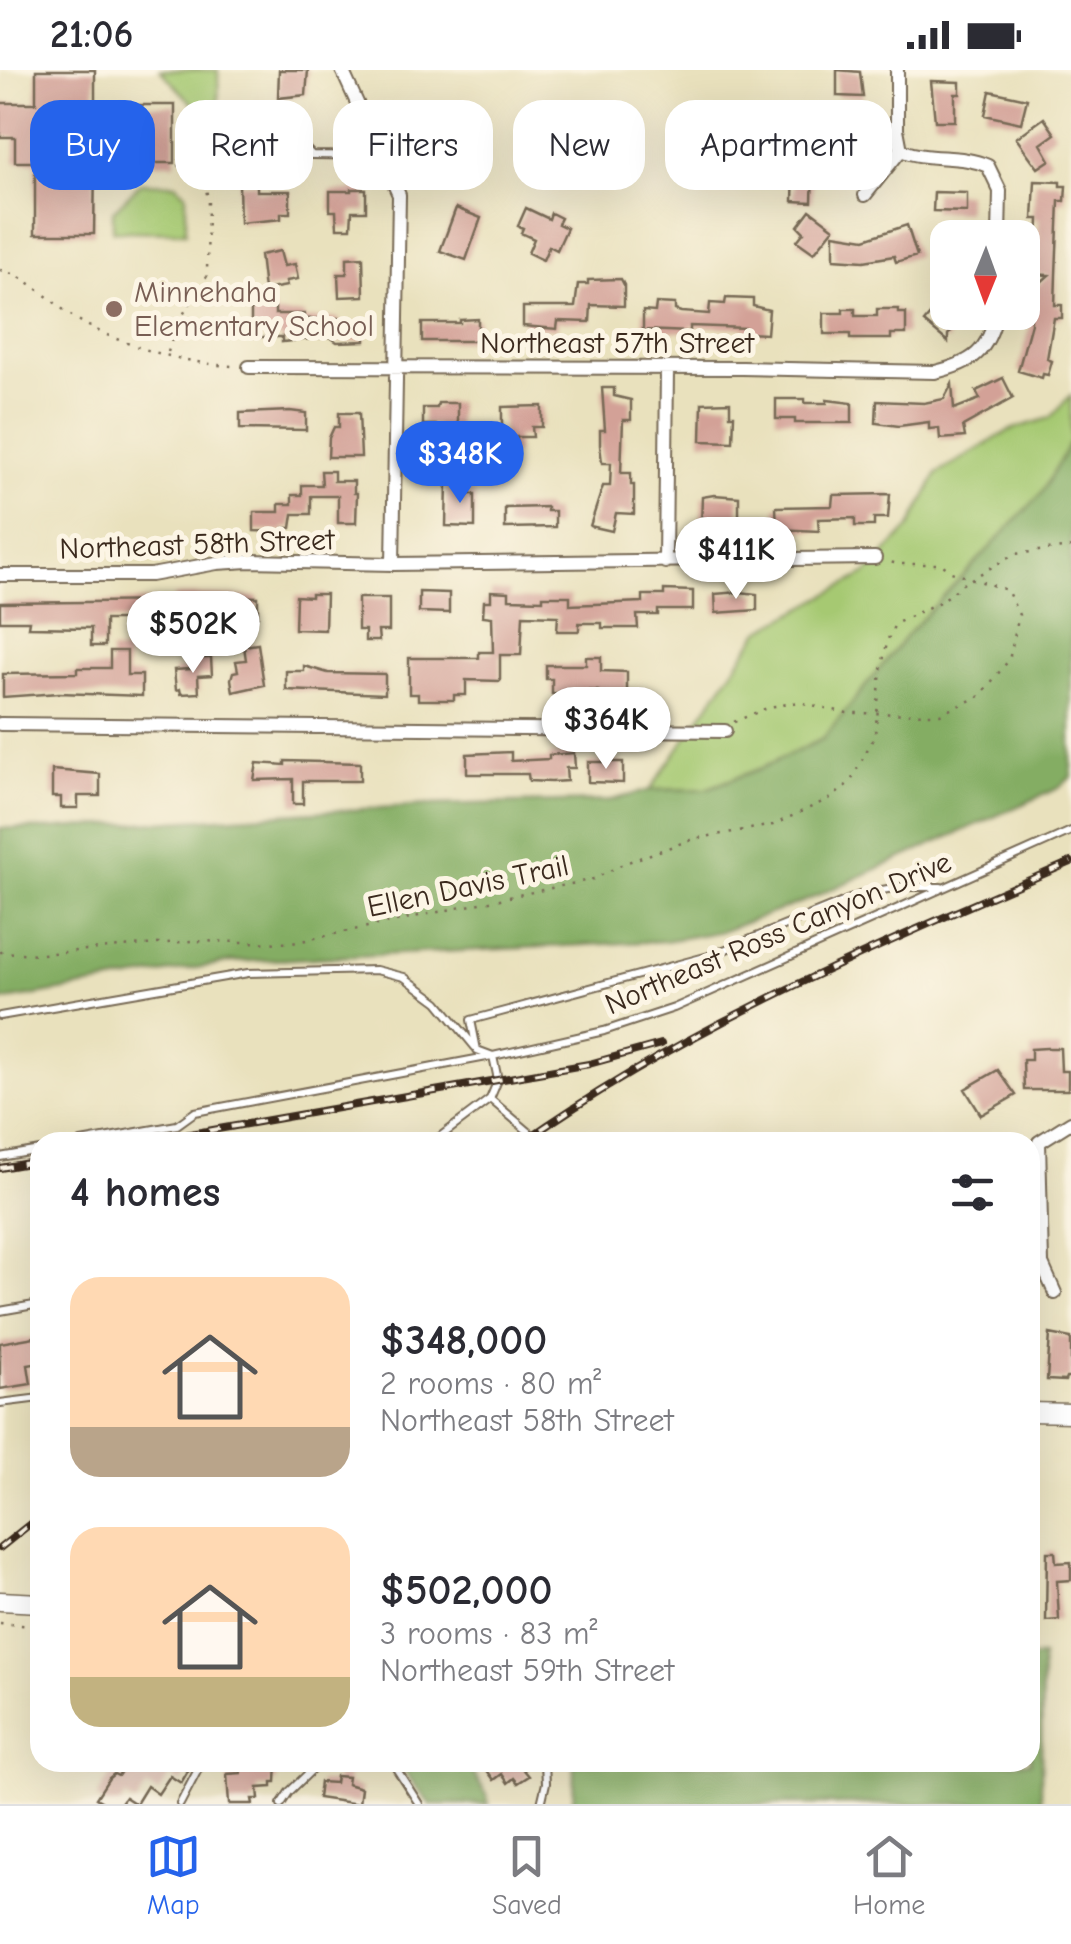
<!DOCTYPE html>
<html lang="en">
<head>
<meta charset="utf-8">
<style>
  body { margin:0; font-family:"Comic Neue",sans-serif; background:#f7f7f7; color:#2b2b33; height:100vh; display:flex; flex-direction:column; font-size:38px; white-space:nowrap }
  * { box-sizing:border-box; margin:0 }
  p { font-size:32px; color:#7c7c81 }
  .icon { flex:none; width:55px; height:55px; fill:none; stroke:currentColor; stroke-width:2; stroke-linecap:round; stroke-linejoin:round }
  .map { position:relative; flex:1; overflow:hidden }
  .sheet { position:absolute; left:30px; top:1062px; width:1010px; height:640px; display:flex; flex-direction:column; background:#fff; border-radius:30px; box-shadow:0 10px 40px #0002 }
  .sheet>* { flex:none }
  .guide { position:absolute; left:30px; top:30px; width:1012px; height:90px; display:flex; gap:20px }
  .needle { width:65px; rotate:181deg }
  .controls { position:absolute; left:930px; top:150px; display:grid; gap:20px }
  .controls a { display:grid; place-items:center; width:110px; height:110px; border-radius:20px; background:#fff; box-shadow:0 10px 40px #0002; font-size:50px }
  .price { position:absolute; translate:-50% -85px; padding:0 22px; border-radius:35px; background:#fff; color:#222; font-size:32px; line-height:65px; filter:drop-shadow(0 2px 5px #0008) }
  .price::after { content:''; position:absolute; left:50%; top:60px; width:30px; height:22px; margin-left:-15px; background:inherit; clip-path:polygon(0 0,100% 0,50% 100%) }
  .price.active { background:#2563eb; color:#fff }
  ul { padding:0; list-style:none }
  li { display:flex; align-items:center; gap:30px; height:250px; padding:0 40px }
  li span { display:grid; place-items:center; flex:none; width:280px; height:200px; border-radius:30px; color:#555 }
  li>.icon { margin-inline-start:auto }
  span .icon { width:120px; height:120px; fill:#fffc; stroke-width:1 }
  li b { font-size:42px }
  h2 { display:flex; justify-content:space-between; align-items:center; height:120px; padding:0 40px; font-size:42px }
  .pill { padding:0 35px; border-radius:30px; background:#fff; box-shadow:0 10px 40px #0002; font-size:35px; line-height:90px }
  .pill.active { background:#2563eb; color:#fff }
  .status { display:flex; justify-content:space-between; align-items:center; height:70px; padding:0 50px; background:#fff; direction:ltr }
  .status svg { height:28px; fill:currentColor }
  .tabs { display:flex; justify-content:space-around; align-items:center; height:140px; border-top:2px solid #e1e1e2; background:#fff; font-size:28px; color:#7c7c81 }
  .tabs a { display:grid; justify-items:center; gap:5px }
  .tabs .active { color:#2563eb }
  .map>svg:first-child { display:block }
  .green { fill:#a6c972; stroke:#707a48; stroke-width:2.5 }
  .forest { fill:#84ad64; stroke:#606c41; stroke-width:2.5 }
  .building { fill:#d3a197 }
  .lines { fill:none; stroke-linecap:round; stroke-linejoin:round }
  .service-casing { stroke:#786a56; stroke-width:10 }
  .minor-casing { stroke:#786a56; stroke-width:16 }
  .secondary-casing { stroke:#786a56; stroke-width:21 }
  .path { stroke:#786a56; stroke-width:2.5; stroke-dasharray:2.5 8; stroke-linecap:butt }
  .service { stroke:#fff; stroke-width:6 }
  .minor { stroke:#fff; stroke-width:12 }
  .secondary { stroke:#fff; stroke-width:18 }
  .rail-casing { stroke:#3b2a1e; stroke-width:8 }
  .rail { stroke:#fcf5e5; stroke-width:4; stroke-dasharray:11; stroke-linecap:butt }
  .education-dot { fill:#8d6e63; stroke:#fcf5e5; stroke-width:4 }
  .labels { text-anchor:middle; stroke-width:10; stroke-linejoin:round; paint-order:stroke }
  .education-label { font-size:30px; fill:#785e54; stroke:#fcf5e5; text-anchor:start }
  .street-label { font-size:30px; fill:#3b2a1e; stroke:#fcf5e5 }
</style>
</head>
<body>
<div class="status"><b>21:06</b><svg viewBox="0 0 49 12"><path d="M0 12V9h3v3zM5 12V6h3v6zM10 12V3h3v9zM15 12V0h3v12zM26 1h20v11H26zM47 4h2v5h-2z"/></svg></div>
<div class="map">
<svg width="1071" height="1734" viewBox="0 0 1071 1734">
  <rect width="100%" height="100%" fill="#fcf5e5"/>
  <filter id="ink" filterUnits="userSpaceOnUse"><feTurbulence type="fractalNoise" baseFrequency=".01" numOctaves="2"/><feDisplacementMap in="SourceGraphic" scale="20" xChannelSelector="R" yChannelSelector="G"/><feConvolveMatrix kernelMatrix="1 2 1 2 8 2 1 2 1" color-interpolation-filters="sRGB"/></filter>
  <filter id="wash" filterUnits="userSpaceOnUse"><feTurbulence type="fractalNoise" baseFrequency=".0048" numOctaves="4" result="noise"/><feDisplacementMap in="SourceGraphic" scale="40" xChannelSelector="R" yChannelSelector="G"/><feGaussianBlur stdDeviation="2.25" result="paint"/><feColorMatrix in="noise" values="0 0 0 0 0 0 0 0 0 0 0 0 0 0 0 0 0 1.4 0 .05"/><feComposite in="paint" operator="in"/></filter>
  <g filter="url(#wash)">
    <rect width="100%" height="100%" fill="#e9e1bd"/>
    <path class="green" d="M160,0H218L219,55H197L196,37Z
      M141,113L176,114L186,124V162L113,161V141Z
      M1071,325V371L1041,424L906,566L823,669L762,698L706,719L650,720L760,561L867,503L910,457L937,404L1010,360L1050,348Z"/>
    <path class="forest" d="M1071,371V707L1059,718L805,831L723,861L665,871L231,892L0,931V758L45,759L428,735L608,731L650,720L706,719L762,698L823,669L906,566L1041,424Z
      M1030,1587H1042L1041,1734H573L574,1693L1030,1692Z
      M398,1693H467L487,1725L488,1734H430Z"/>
    <g id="blocks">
      <path class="building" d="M36,0H95V35H175V93H95L94,164H35V92H15V67H0V33H36Z
        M279,0H308L306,25L278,28Z
        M837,0L860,2L863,27L837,26Z
        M931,11L960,12V24H955V51H935Z
        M990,21L1027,29L1021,53L985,45Z
        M426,35L457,39L456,78L440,77V63L410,62L411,40L421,41Z
        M1044,48L1055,64L1041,74L1050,90L1038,98L1016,68Z
        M818,50H842V74H838V89H819Z
        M794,99H813L812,132L793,131Z
        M1035,111L1060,112V116H1066L1065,131H1059L1056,205L1055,235H1062V248H1054L1047,289L1052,291L1048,305L1043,304L1042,308L1018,301L1031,253L1030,222L1049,205L1032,204L1033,190L1038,178L1039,149H1033Z
        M257,113V121H290V143H281V149L240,153L239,114Z
        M351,119H366V141H352L351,158H337L336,141H330V121H351Z
        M934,122L967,123V142L933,141Z
        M456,138L481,148L466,190L440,181Z
        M526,138L549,149L551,143L561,148L558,154L567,158L557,180L549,176L543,190L528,183L534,169L521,163L523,158L518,156Z
        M810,140L834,158L814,183L797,171L804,162L798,156Z
        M907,155L917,186L896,192L894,186L864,191L834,189V164L865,169Z
        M280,181L284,196L295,194L298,209L286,211L287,216L264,220L260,185Z
        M363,187L364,226L339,227L338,204H347V188Z
        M621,209L624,215V236L591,235L590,252L558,251L557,259L523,256V237H575L578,214H588V210Z
        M948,224V242H966L948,265V272L924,252Z
        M726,228L753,229V236L769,240L767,264L746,263V258L690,256V262L643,260V241L655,242L656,233L675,234V240L681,242L709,244L710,233L725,234Z
        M251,238H275V244H304V249L339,248V254H365V271L337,272L330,267L282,272V267H251Z
        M843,239H855V246H877V239H898V243H906V264H891V269H850V264H824V243H843Z
        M478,249V271H422V253H460V250Z
        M1003,308L1013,328L963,356L965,367L940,369L939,358L929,359V352L899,356L876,353L877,331L924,333L944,329L952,314L954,339L980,329L976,321Z
        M602,318H614V326L631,330V350H623L621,403H631V415H634V444L616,443L612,461L590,456L603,416H610L611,393H602L600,375V360H605Z
        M776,329H805V333H827V330L852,333V353H795V349H776Z
        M730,332V345H734L733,372L701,371L702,333Z
        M438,333H458V365L436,364V355H423V338H437Z
        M542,336V357H532L533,367H517V384L502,383V337Z
        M290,341L306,343V360L240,359V343Z
        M339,343H359L361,387H328L329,368L334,357H339Z
        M321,401H334V411H354V423H357L356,453H338V426H311V444H293L291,458H284V462L254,461V442H279V434H292V425H302V415H322Z
        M447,412H467V424H475V457L446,456Z
        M890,424L888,448H874V456H855V448L818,449L819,461L777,459L776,437L832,436L833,425Z
        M714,425L739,427V452L731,459L701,458L702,427Z
        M547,437V441H555V457L505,458V438Z
        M664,520L693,521V540H658V545H637L638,558H602V553H579V561H557L558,546L523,545L521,585H500V611L466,610V625H454V630H418V624H409V588H479V582H493L492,547L483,546L484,531H491V521L509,522V529L543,530V526H570V535L643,532V525H664Z
        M419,522L449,523V543L419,542Z
        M740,522L757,524V540L716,543L715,524Z
        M311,524H326L325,560L295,559L296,526L311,527Z
        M191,525L258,527V546L234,545L233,553H201V559L167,557V573H154V558H128V550H105V576H91V558L28,557L29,551H0V533L174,531L173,526Z
        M358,528H389V561H378L379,571H365V560H358Z
        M258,574L264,615L233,622L231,609L233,602L238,601L236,591L246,590L244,576Z
        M110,581H127V605H142V626L59,623L3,627V604L77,603V598H110Z
        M586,587H601V601L627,602V626L598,627V621L570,620V624H552V609H546V595H586Z
        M206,588H211L212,605L198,606L199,623L181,624L180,619L176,620L174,600L190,599V589Z
        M304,596L328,603L385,604V624L286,620V601H304Z
        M511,682V691L549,689V685L574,683L575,698H566L567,711L551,712L529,711L528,704H467V684Z
        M285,691L360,693V711H303V734H293V709L254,710L257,693L285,695Z
        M588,692H623V713L588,712Z
        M52,700L100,704V726H78V738H61V727H52Z
        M1047,978H1060L1061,1001H1068V1020H1024L1023,990H1031V979Z
        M998,1000L1016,1025L981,1045L965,1019Z
        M1050,1264L1071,1268V1308H1066L1065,1311L1047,1310Z
        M40,1266V1293L28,1295L31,1314L0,1319V1273Z
        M1047,1482H1055L1056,1493L1071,1492V1510L1057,1511L1059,1550L1046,1551Z
        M127,1692H174L188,1701L181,1713L170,1706L158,1724L147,1716L136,1734L125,1727L120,1734H106L96,1728L109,1708L114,1704L118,1706Z
        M241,1692H277L276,1712H272V1717L258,1718L259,1729H252L253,1734H229L227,1704L241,1703Z
        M481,1692H534L524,1700L529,1706L518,1713L514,1708L508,1713L502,1704L494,1710Z
        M336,1706L348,1707L347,1714L361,1718L359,1734L318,1728L320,1712L335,1713Z"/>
    </g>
  </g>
  <g filter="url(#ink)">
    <use href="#blocks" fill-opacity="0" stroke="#786a56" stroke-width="2.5"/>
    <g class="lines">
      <g class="service-casing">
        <path id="service" d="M312,85L250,83L246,80L247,53L279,51L312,85L380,86
          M0,946L248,903L376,900L404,907L438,932L475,977
          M493,986L477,980L471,950L709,886L865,823L899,817H941
          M490,1029L541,1072
          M81,1072L177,1055L195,1042L492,986
          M433,1072L490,1029L498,1010L493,986L604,961L674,938L1071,761
          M0,1087L40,1080
          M0,1241L40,1234
          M0,1333L40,1328
          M392,1692L419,1734
          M180,1734L202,1692
          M281,1734L289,1722L320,1692
          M541,1734L546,1713L545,1692"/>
      </g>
      <g class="minor-casing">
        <path id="minor" d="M342,0L399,125L393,494
          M897,0V59L901,80C929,92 959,83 988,96L1000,121L999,168
          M865,125L901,80
          M249,297L742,298L935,302C973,293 988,282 997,242
          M665,492L667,299
          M0,505H151L217,493L249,491L393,494L875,488
          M0,654L725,661
          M1055,1223L1042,1194L1039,1072L1071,1052"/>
      </g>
      <g class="secondary-casing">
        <path id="secondary" d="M1030,1342L1071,1343
          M0,1531L40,1533"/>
      </g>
      <path class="path" d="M0,200C29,207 48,229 72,246C111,273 187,295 235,296
        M168,282L176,256L207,206L208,128L204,111L175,93
        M734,652L769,637L799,632L847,643L940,644L980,626L1009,590L1019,545L1007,520L951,502L942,494H898L886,491
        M0,882L41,884L191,871L292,873L594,809L625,793L693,769L773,755L833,727L851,711L875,665L881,600L888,569L895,554L943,530L964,513L1015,484L1071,477
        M0,1553L30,1556"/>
      <use href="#service" class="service"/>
      <use href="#minor" class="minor"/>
      <use href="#secondary" class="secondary"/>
      <g class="rail-casing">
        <path id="rail" d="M144,1072L589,994L661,974
          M523,1072C692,953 882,874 1071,792
          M0,1098L40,1091
          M0,1478L40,1446"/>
      </g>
      <use href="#rail" class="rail"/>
    </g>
  </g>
  <circle class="education-dot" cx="114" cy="239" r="10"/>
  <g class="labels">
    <g class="education-label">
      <text x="134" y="232">Minnehaha<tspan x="134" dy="34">Elementary School</tspan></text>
    </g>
    <g class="street-label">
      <text x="617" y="283">Northeast 57th Street</text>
      <text transform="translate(197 474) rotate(-2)" y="10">Northeast 58th Street</text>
      <text transform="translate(468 816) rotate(-12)" y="10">Ellen Davis Trail</text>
      <text transform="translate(778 863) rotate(-23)" y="10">Northeast Ross Canyon Drive</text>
    </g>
  </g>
</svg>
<div class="controls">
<a><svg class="needle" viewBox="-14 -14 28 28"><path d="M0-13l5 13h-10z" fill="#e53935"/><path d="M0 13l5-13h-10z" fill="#7c7c81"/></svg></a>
</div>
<b class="price active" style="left:460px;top:436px">$348K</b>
<b class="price" style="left:736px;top:532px">$411K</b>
<b class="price" style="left:193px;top:606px">$502K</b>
<b class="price" style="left:606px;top:702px">$364K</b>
<div class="guide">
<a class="pill active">Buy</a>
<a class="pill">Rent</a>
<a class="pill">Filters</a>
<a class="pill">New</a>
<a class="pill">Apartment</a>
</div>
<section class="sheet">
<h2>4 homes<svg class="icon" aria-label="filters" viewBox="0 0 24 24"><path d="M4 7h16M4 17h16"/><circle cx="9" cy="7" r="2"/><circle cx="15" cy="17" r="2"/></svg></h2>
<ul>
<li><span style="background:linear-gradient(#ffd9b3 75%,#b9a48a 0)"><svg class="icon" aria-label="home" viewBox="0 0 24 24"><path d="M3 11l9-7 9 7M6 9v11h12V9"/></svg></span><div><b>$348,000</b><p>2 rooms · 80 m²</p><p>Northeast 58th Street</p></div></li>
<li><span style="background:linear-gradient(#ffd9b3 75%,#c2b280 0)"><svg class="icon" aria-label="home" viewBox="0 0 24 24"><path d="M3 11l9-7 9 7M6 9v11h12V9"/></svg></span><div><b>$502,000</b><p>3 rooms · 83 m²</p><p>Northeast 59th Street</p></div></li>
</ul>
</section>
</div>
<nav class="tabs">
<a class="active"><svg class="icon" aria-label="map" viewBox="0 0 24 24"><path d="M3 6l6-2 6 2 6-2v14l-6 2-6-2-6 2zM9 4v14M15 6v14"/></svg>Map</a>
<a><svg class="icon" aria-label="saved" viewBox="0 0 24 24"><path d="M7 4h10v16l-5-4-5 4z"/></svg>Saved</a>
<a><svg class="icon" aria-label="home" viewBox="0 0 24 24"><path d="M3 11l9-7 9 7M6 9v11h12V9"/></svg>Home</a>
</nav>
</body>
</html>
